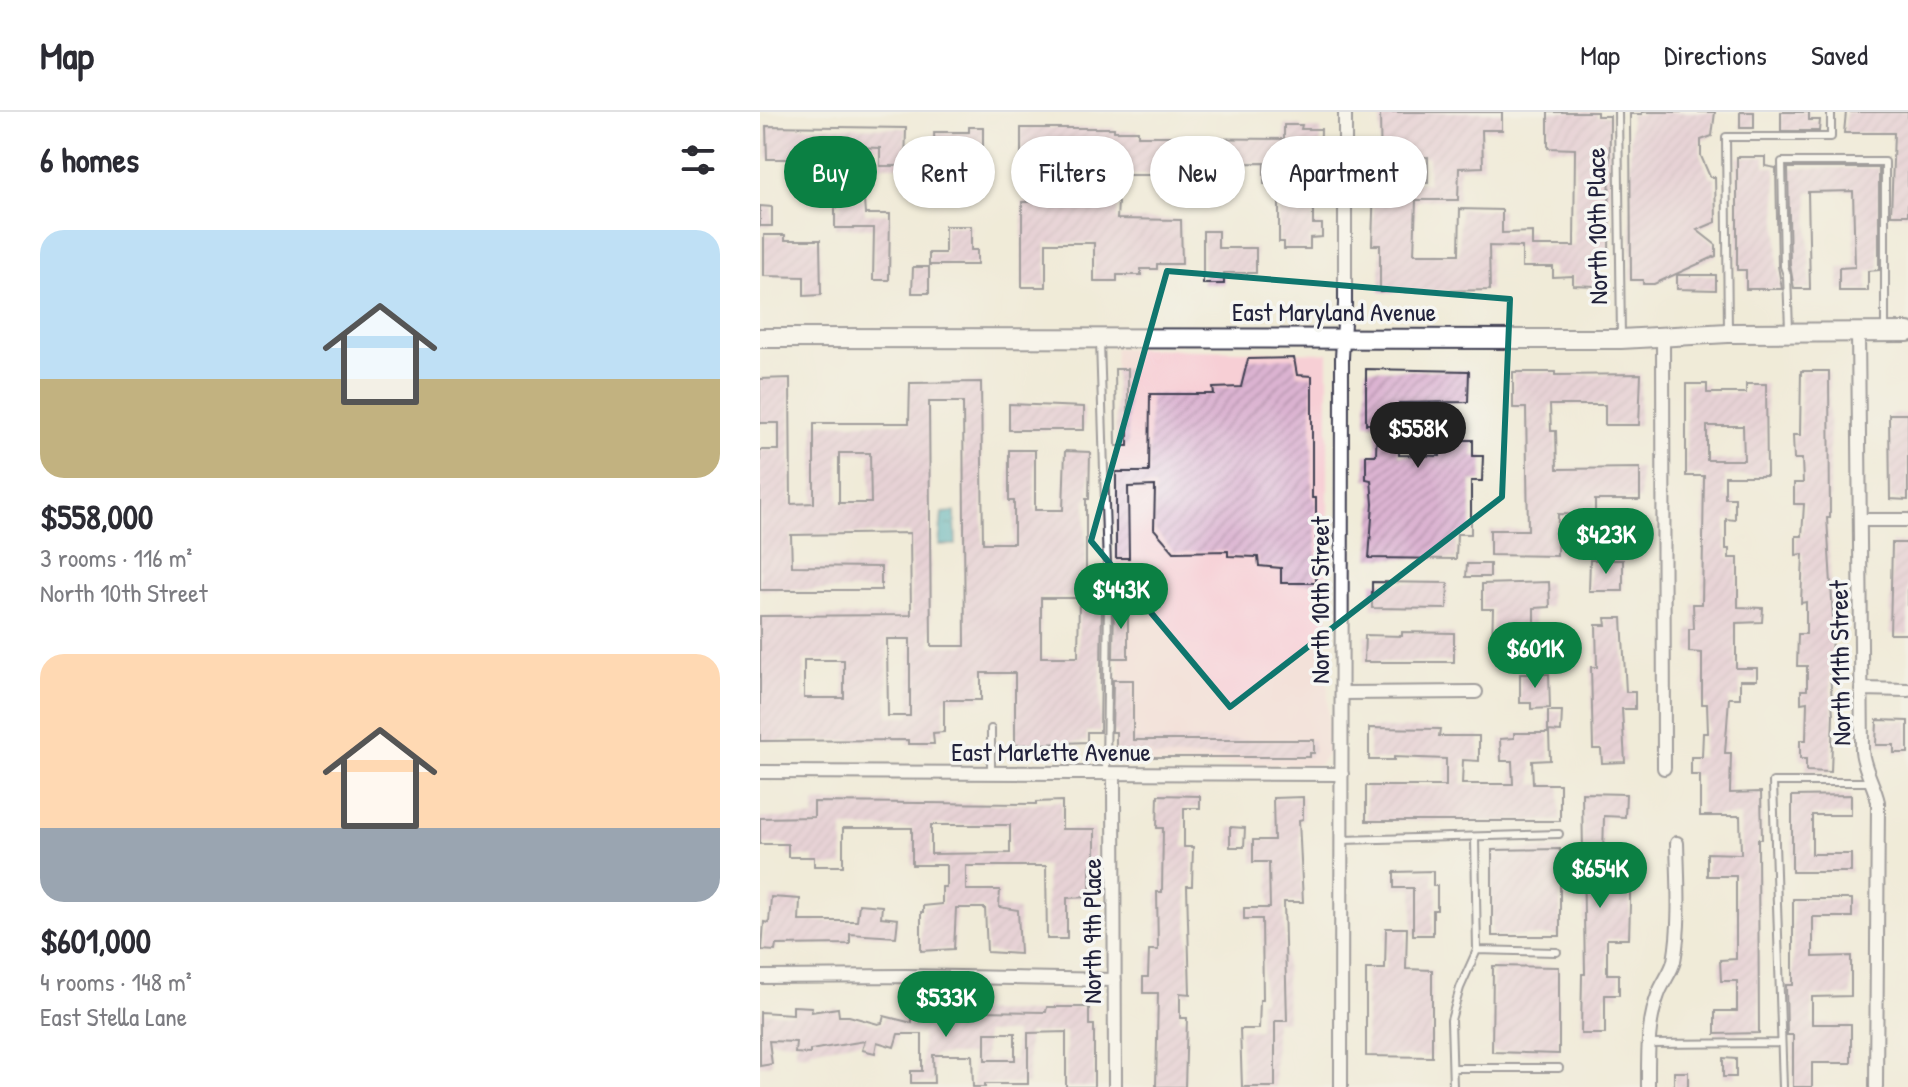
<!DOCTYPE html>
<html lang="en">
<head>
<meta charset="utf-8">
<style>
  body { margin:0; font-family:"Patrick Hand",sans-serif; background:#f7f7f7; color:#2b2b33; height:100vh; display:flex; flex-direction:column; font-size:30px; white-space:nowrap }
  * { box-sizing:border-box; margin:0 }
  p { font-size:26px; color:#7c7c81 }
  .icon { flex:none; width:44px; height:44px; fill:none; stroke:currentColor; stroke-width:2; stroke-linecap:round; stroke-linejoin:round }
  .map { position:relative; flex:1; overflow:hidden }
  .side { display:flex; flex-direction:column; background:#fff; width:760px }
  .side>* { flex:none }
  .hud { position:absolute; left:24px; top:24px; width:760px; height:72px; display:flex; gap:16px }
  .price { position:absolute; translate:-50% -68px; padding:0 18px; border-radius:28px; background:#0b8043; color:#fff; font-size:26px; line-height:52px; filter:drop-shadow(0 2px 4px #0008) }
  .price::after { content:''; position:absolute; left:50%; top:48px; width:24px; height:18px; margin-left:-12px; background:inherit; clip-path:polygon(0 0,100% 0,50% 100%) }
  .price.current { background:#222; color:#fff }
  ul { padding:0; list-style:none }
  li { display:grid; align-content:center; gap:16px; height:424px; padding:0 40px }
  li span { display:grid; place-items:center; height:248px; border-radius:24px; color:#555 }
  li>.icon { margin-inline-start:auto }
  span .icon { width:144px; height:144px; fill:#fffc; stroke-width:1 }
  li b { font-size:34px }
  h2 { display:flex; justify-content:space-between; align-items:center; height:96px; padding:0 40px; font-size:34px }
  .pill { padding:0 28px; border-radius:36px; background:#fff; box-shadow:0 2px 6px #0004; font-size:28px; line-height:72px }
  .pill.current { background:#0b8043; color:#fff }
  header { display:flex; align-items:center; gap:48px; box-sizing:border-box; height:112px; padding:0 40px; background:#fff; border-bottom:2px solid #e1e1e2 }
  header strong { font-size:38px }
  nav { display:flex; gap:44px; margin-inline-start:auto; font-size:28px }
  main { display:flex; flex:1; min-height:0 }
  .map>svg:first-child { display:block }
  .built { fill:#f7cfd5 }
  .water { fill:url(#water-ripples); stroke:#30677c; stroke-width:2 }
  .building { fill:url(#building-hatch); fill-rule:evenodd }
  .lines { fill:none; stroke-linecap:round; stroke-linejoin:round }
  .lane-casing { stroke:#414053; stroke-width:10 }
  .street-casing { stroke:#414053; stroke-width:16 }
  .secondary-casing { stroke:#414053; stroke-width:22 }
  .lane { stroke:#fff; stroke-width:6 }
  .street { stroke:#fff; stroke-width:12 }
  .secondary { stroke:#fff; stroke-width:18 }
  .marked { fill:none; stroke:#0f766e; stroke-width:6; stroke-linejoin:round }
  .labels { text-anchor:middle; stroke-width:7; stroke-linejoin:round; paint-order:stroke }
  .street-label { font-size:26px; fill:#22223b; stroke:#f6f6f2 }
</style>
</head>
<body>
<header>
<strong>Map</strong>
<nav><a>Map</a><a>Directions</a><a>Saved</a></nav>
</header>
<main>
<section class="side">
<h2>6 homes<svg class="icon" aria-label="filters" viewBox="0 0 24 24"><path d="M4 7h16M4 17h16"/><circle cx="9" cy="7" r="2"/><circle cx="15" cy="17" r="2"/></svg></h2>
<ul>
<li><span style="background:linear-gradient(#bfe0f5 60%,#c2b280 0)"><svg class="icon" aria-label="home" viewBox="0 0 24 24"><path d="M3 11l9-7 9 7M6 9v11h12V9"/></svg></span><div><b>$558,000</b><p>3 rooms · 116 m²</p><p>North 10th Street</p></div></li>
<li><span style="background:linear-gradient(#ffd9b3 70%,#9aa5b1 0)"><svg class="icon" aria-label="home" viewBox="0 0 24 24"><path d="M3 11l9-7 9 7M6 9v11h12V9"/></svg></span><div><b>$601,000</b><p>4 rooms · 148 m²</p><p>East Stella Lane</p></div></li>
</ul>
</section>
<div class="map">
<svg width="1148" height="975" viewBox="0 0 1148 975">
  <defs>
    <pattern id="water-ripples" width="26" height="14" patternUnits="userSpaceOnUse" patternTransform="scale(2)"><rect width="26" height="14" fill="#3facbd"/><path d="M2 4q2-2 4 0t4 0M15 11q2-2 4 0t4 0" fill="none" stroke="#348c9b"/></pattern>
    <pattern id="building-hatch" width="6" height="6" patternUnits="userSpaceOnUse" patternTransform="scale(2)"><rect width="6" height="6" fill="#dbb3d1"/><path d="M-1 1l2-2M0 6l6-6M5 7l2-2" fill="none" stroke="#bc9ab4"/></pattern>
  </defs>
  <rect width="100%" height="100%" fill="#f6f6f2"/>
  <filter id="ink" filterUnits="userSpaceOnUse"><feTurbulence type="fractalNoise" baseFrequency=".0125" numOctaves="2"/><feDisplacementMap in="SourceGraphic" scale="16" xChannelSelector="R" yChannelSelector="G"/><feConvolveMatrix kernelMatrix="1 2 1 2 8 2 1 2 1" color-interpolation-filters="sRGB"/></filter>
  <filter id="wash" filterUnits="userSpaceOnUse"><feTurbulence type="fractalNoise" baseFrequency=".006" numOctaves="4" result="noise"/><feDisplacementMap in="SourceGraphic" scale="32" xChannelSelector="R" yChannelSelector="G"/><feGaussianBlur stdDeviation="1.8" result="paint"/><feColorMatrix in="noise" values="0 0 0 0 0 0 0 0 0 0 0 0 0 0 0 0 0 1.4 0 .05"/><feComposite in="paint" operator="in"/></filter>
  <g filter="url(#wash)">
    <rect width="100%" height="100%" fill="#f0ebd8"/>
    <path class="built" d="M355,236L568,241V642L559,653L355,652L354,567L359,566L358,454L355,453Z"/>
    <path class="water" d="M195,400L196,433H179L182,401Z"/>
    <g id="blocks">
      <path class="building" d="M620,0H742V18H722L723,55L699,56L698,88H656L654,142H699L700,97L742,98V121L772,120V134H814L815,37L788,36V0H837V4H850L849,146H837L836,174L813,173V164L793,165V155H762V135L729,134L730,178L620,180V133H612L614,70H621ZM668,45V71L645,70L644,46Z
        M882,0H955L952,24L941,28V44L950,65H955L956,110L937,118L956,133V144L894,172H883V168H871L870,5V2H882Z
        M980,0H994V16H980Z
        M1021,0H1049V8H1060L1059,19H1021Z
        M1086,0H1148V103H1131L1134,21H1084Z
        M524,13H542L541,17H561L560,55L516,54V72H504V51L411,52V73H393V63H363V43H261V16H354V19H378V24H411V26L524,27Z
        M6,14L146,16L145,54H120V36L94,35V38H72V43H41V47H7Z
        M209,15H223V44L182,45V64H151V45H175L174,20H209Z
        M977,45H1005V54L1016,56L1018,154L1022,177H986V158H977Z
        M1028,56H1119V158L1108,159V179H1079V156L1095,155L1093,79L1048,80L1050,177H1034L1030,153Z
        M519,88H534V92H553V112H562V125L550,126V137H524V130H519Z
        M81,89H104L105,102H130L129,168H113L114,116H75V96L81,95Z
        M262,90H358L357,107L421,108L422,152H397V157H381V163H357V169H334V131H286V175H262Z
        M0,94L12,95V114H0Z
        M185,114H211V138H217V153H169V141H185Z
        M443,119H458V136H496V161H464V172H443Z
        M4,123H25V128H60L61,183L44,184V165L4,164Z
        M153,155H169V181H152Z
        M917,163H956V178L917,177Z
        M534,246L537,263L552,264V386H556V471H521V456L499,454L498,445L468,444V439L414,440L394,417L395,374L368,375L369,446H356V360H389L390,282H454L453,276L481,275L488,247Z
        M355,257H368V334H356Z
        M606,257L709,259L708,290L639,291V343L680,344V328H713V344H723L722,369H711V422H697L696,447L609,446L613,392L611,368L606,367V343H616L617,312H606Z
        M1041,259H1069L1070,406H1067L1073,505L1070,561L1073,603L1071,660L1046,659V647H1040V628H1046L1047,590L1041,591V578H1047V554H1037L1038,522H1046V490L1041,491L1043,442L1036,443V424H1042L1044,392H1034V371H1043L1042,347H1034L1033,323H1040Z
        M753,260H795V263L881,262L879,313H845V293H790L791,319H796L797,357L880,356V388H835V403L798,402L797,444L730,443V418H768L766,296H753Z
        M30,266L31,392L54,391V311H149L150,271L221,270L223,431H254V389H249V338H275V398H303L305,339L330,340L329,387H326V459H334L335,491H342L340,620H327V630L255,633V561H221V588H184V620L173,621L174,632H148V628L0,629V504L151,503L150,421L31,423L32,454L121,455V478H0V338H19V311H0V267ZM169,290H203L205,534H171ZM79,341H110L111,391H79ZM281,486H319L318,545H281ZM127,527H150V604H128ZM44,548H84V586H44Z
        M926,272H947V281H986V272H1006L1007,364H965V386H975V408L966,407V437H969V446H978V495L1003,496L1002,510L976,511V556H997V568H980V586H969L965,641H971L970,681L1001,680L1002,727H998L999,921L955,922V899H977V869H961L960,848L976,847V764H947V741L981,742L980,704H940V663H931V645H942L943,621H948L947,592H942V541L929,540V517H934L933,492H942L944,364H926ZM947,314H983L984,348H947Z
        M249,292L324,295V318H249Z
        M1129,302H1148V388L1130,387Z
        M1132,431H1148V522H1130Z
        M830,448H863V479H829Z
        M707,452H730V465H706Z
        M612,470L688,471L687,497L612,496Z
        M789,470L790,495L774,496V540L740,539V532H732L733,497H722V472Z
        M354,491H368V546H353Z
        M845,506H862L866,580H875V597H862L865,650L842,651L841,637H833L831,555H837L836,513H846Z
        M642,520L694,521V550H604L605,523L642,524Z
        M760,562H789L790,596L771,597V591H760Z
        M353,568H373V628H554V641H550V645H392V641H356V620H352Z
        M788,599H802L801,620L788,619Z
        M1117,608L1148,609V641H1134V633H1116Z
        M609,616L680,617L679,624H719V649L703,648L702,672H753L752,649H741L740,627L754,626V621H789L790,648L772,649L773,672H800V709H606V674H686V647L634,645V648H609Z
        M822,681L866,682L865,705L844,704L843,744H846V770L870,769V793L869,827H847V862H859V883H845V922H821L822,862H825Z
        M398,683L440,684V696H424V735H433L432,774H427L430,882L420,881V906H427L425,975H396L398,881H383V865H388L389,838H398L397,780H402L403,716H397Z
        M1091,683V703H1052V742H1091V760H1032V684Z
        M543,685V707L539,708L543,790H524L527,909H515V975H482L480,917H499L500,888H503L502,807H484V796H510L509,750H493V728H514L513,686Z
        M302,689V717H335V754H330V785L307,786V827H287L286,754H206V778H240L239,795L258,798L260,842L227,840L225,796H196L194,837L161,839V800H163V794L182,792V775H186V753H152V716H83V754H54V745H28V732H0V706L54,705V690L276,692V690ZM171,713H250V741L171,742Z
        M470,715L485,716L484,735H470Z
        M800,737V824H732V738Z
        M673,759V774H677V798H673V823H653V776H634V760Z
        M11,785L40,787L39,809H97L99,792L122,794L121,805L138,807L136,825L90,822V832L16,833L15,839L2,838L4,810L9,811Z
        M1033,787H1092V805H1053V845L1091,844V884L1052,885V912H1091V951H1052V975H1033V923H1027L1026,873H1033Z
        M626,816H647L646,857L672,858V945L606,944V857H625Z
        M733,854L799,855V942L732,940Z
        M33,894L52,895L51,900L78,896L79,904H89L118,912L122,911L124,904L152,911V898L286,900L287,895H329V913H334V975H306V920L268,921V972H225V975H213L212,943H173L174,971H151V959H162V922H138L134,935L117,930L115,941L102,938L105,929L50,938V942L35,941L36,930L9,929L12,952L0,954V900L33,902ZM225,921H255V948H225Z
        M963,946L976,947V965H963Z
        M914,960H928V975H914Z"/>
    </g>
  </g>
  <g filter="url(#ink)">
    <use href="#blocks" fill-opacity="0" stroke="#414053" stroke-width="2"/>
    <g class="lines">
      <g class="lane-casing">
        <path id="lane" d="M858,0L861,224
          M1029,217L1027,163L1024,154L1022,50H1125V219
          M968,219L966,25H1071V0
          M340,229L348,488L346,662
          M231,617V661
          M582,728L799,722
          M717,838L797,840
          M888,932L1021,931
          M693,956H799
          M693,975L691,908L700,876L717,838L715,726
          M1023,975L1013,670H1111"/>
      </g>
      <g class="street-casing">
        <path id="street" d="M1098,220L1102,639C1104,658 1114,672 1118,690L1116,975
          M903,225L904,656
          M1101,408H1148
          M1101,577L1148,578
          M583,581L716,580
          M0,660L582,662
          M354,663L355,975
          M0,865L146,864L355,868
          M581,975L582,246L585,192V0
          M888,975C888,944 887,913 898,883C902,871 911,861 914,849C921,811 918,770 917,731"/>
      </g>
      <g class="secondary-casing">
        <path id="secondary" d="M0,226L861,227L968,221L1148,220"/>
      </g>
      <use href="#lane" class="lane"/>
      <use href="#street" class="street"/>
      <use href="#secondary" class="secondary"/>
    </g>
  </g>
  <path d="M0 0H1148V975H0ZM407,159L750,187L742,385L470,595L331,429Z" fill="#f0ebd8" fill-opacity=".55" fill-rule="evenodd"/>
  <path class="marked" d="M407,159L750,187L742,385L470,595L331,429Z"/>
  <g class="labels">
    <g class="street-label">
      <text transform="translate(837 114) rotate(-91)" y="9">North 10th Place</text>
      <text x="574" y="209">East Maryland Avenue</text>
      <text transform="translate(560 488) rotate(-90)" y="9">North 10th Street</text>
      <text transform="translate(1080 551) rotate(-91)" y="9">North 11th Street</text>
      <text x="291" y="649">East Marlette Avenue</text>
      <text transform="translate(332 819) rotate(-90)" y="9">North 9th Place</text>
    </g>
  </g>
</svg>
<b class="price current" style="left:658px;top:358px">$558K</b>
<b class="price" style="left:846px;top:464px">$423K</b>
<b class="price" style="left:361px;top:519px">$443K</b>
<b class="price" style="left:775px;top:578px">$601K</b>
<b class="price" style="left:840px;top:798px">$654K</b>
<b class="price" style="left:186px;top:927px">$533K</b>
<div class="hud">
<a class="pill current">Buy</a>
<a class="pill">Rent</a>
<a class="pill">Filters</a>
<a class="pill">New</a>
<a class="pill">Apartment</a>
</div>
</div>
</main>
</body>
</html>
